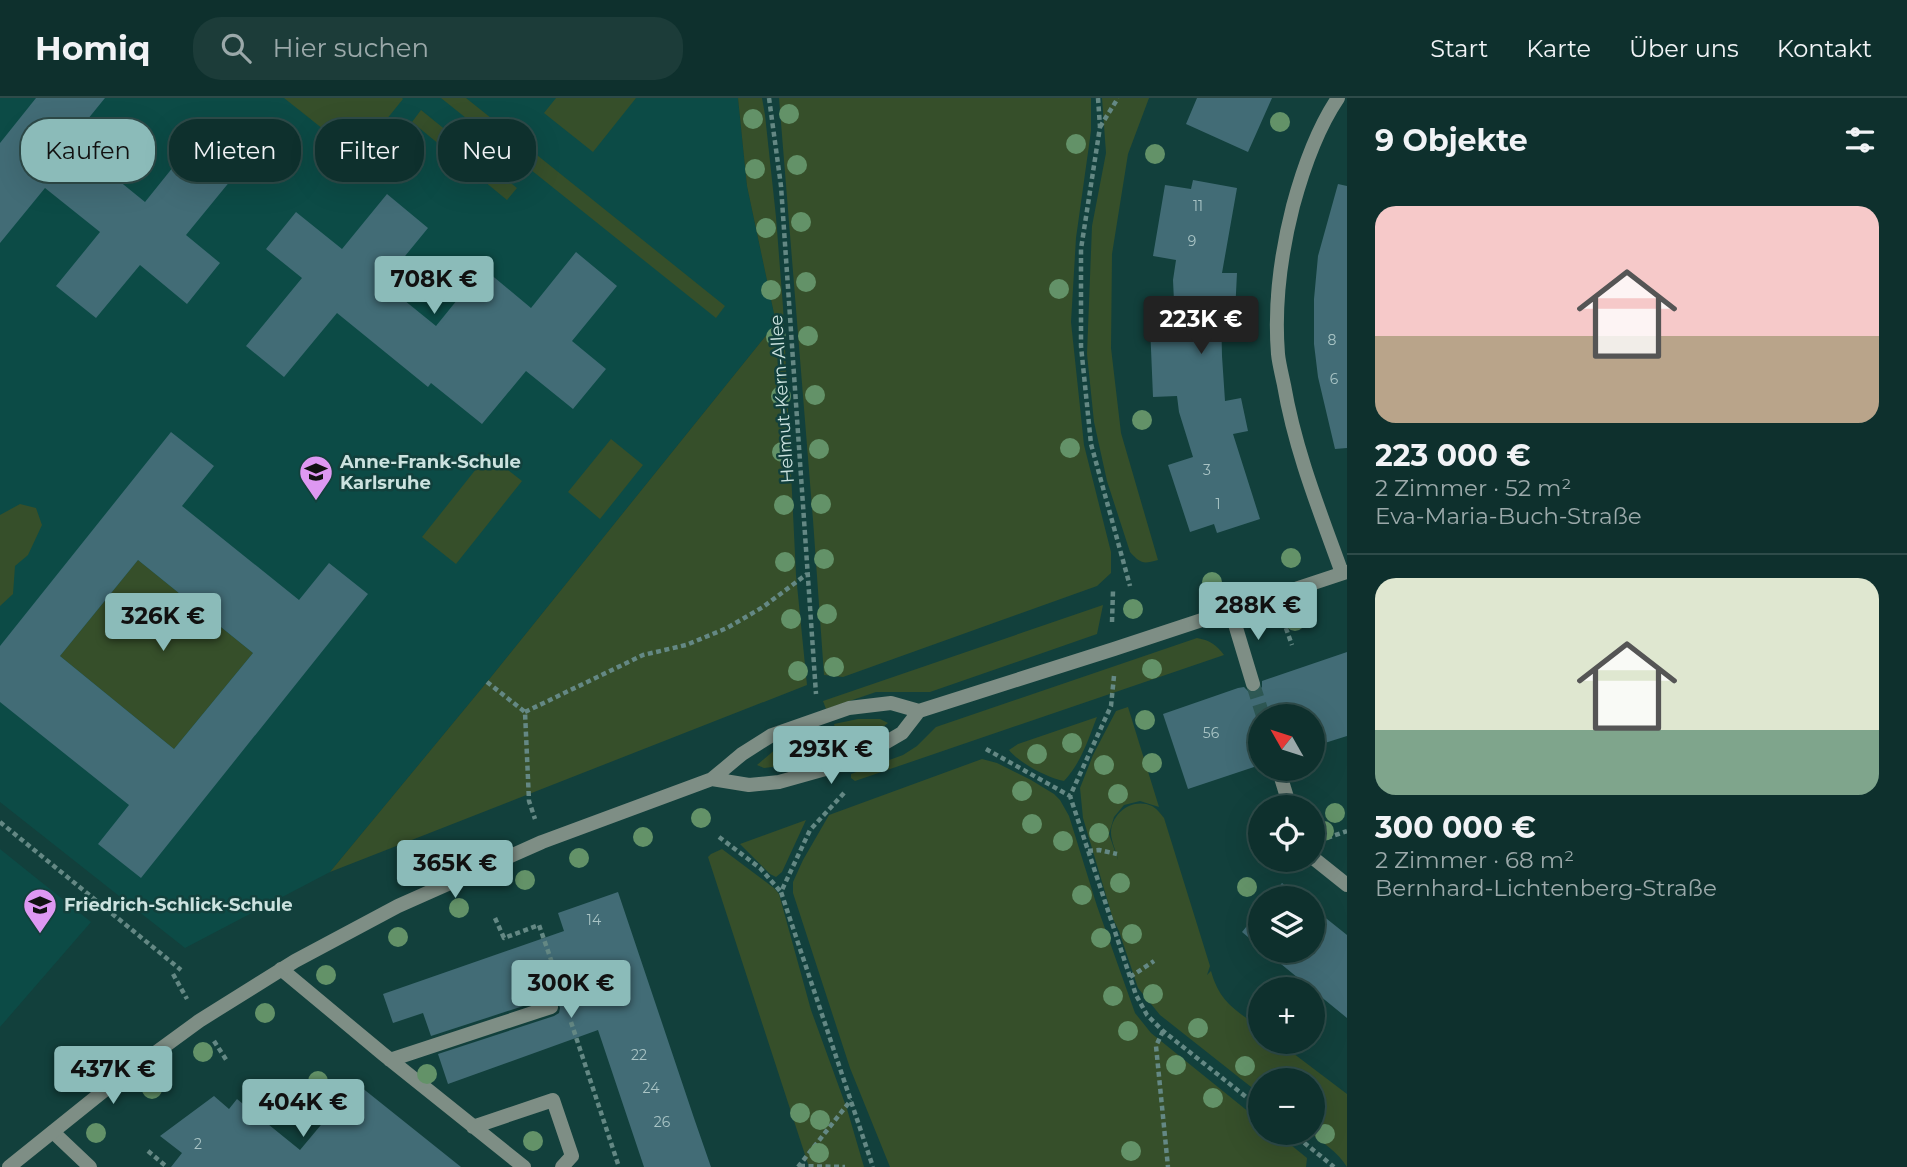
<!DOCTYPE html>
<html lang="de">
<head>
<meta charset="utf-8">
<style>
  body { margin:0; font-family:Montserrat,sans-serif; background:#1c3c39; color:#f1f3f6; height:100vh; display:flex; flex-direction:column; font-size:26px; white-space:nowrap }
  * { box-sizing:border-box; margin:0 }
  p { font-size:23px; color:#9ba9aa }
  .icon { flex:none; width:38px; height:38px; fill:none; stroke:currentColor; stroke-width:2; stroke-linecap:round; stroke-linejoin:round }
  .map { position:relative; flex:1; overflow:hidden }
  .drawer { display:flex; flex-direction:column; background:#0e302d; width:560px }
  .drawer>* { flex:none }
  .hud { position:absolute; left:21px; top:21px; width:665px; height:63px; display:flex; gap:14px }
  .needle { width:46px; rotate:309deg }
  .controls { position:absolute; left:1248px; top:606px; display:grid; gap:14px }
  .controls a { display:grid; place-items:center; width:77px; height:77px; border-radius:50%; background:#0e302d; box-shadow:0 7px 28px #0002,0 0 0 2px #2e4b49; font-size:35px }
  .price { position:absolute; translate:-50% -60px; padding:0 16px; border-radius:7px; background:#8bbbb9; color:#111; font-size:23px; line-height:46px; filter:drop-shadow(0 2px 4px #0008) }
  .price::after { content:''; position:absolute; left:50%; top:42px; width:21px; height:16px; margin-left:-10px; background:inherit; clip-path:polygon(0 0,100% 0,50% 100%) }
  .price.current { background:#222; color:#fff }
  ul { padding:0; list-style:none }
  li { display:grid; align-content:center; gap:14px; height:371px; padding:0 28px }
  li+li { border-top:2px solid #2e4b49 }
  li span { display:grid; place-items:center; height:217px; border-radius:21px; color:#555 }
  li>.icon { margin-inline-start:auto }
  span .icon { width:126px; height:126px; fill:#fffc; stroke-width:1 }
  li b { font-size:30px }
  h2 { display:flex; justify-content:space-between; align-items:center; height:84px; padding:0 28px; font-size:30px }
  .pill { padding:0 24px; border-radius:28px; background:#0e302d; box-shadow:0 7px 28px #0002,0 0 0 2px #2e4b49; font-size:24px; line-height:63px }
  .pill.current { background:#8bbbb9; color:#111 }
  header { display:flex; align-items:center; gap:42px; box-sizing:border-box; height:98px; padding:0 35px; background:#0e302d; border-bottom:2px solid #2e4b49 }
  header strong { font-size:33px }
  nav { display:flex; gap:38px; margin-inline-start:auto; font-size:24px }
  .search { width:490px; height:63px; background:#1c3c39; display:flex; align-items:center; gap:18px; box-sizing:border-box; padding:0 24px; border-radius:28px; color:#9ba9aa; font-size:26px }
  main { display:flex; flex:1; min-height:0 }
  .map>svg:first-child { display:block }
  .built { fill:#0c4b46 }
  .green { fill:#364f2a }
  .building { fill:#426c76; fill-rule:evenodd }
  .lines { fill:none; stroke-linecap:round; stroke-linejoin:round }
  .street-tunnel { stroke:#2e5854; stroke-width:14; stroke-dasharray:14 7; stroke-linecap:butt }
  .path { stroke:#648884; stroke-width:4.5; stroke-dasharray:5 3.5; stroke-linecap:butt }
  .lane { stroke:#7e8e85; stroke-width:14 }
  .street { stroke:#7e8e85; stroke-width:14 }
  .tree { fill:#639268 }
  .labels { text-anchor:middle; stroke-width:5; stroke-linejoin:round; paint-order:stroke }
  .number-label { font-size:14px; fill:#a9c4c5 }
  .street-label { font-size:18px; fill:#cbe2df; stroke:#12403c }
  .poi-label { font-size:18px; font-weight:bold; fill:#cbe2df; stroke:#12403c; text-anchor:start }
</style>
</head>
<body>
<header>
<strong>Homiq</strong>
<div class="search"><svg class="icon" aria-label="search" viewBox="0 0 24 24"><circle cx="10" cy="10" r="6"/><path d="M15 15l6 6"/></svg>Hier suchen</div>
<nav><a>Start</a><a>Karte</a><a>Über uns</a><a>Kontakt</a></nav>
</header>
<main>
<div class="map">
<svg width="1347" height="1069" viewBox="0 0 1347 1069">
  <rect width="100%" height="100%" fill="#12403c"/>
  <path class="built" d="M0,0H738L747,88L776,225L487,584L330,774L185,850L0,704Z
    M0,751L91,824L0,929Z"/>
  <path class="green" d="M284,0H402L403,1L357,58Z
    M441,0H466L725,208L716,220Z
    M556,0H636L593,54L544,15Z
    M738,0H762L765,17L776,119L783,209L796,477L807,587L330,774L487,584L776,225L747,88Z
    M779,0H1091V33L1076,140L1071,224L1084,347L1111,454V475L1097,488L843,579L824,577L813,422Z
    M1102,0H1149L1128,56L1112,156L1111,250L1121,335L1158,462C1143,466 1141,466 1130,454L1107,383L1094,324L1087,256L1092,128L1106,55Z
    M421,12L517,90L507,102L412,24Z
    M611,341L643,367L600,421L568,394Z
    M488,356L522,383L456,466L422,439Z
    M20,406L36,410L42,427L28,457L15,468L13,496L0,508V417Z
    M138,462L253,555L174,651L60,558Z
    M1103,507L1097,536L930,594H876L826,611L823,603Z
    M1197,540C1209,542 1217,547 1224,557L855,683L851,680V676L903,657L917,648L936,629Z
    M1128,609L1159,709L1140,703L1124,707L1114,719L1109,736L1118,762C1117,755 1111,743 1111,735C1111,715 1133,699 1152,708C1156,710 1161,716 1164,720L1210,868L1207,877L1211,873C1220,905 1235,911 1260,930V943H1277L1347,996V1069C1338,1054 1323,1045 1309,1034H1312V982H1260V996L1160,917L1138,890L1119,833L1113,821L1083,720L1080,690L1093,657L1116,613Z
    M1097,619C1088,642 1081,665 1064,683C1048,680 1019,665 1009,652L1018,646Z
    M858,621H880L888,625L866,642L842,654L834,626Z
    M798,642L806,665L764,670L757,667L777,650Z
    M982,661L997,665L1031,682L1054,696L1060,702L1069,718L1097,808L1135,915L1151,935L1260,1023V1034H1275L1307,1060L1306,1069H890L850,970L793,795V784L803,762L829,717Z
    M806,722L782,774L776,779L770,776L740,746Z
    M722,751L774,790L779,796L811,912L847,1011L864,1069H809L708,759L711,756Z"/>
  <path class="building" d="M36,0H105L70,43L145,104L190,48L231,82L186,137L220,165L187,206L140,167L96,220L56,188L100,134L45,90L0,145V45Z
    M1197,0H1272L1248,54L1186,26Z
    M1193,82L1237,90L1222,175H1237L1235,215L1221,214L1222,258L1225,303L1241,300L1248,333L1233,336L1260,421L1217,435L1214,426L1190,434L1168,367L1193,359L1179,314L1177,298L1153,299L1150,227L1175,225L1173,182L1176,162L1153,158L1165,87L1191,91Z
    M1338,86L1347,88V350L1335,351L1318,279L1314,246V201L1318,158Z
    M387,96L428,130L383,185L436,228L483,170L531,210L576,154L617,188L572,243L606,271L573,311L526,273L482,326L431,285L428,289L337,215L284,279L246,248L302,180L266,151L296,114L342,151Z
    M171,334L214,368L182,408L299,502L329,465L368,496L141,780L98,746L129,707L0,604V548ZM138,462L253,555L174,651L60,558Z
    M1347,554V638L1312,649V618H1260V667L1188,691L1163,616L1238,590L1244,589L1250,595H1256L1262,589V583Z
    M1282,785L1298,798L1300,800H1270Z
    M618,794L695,1023L711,1069H644L598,932L448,986L438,956L554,918L559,915L560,910L557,901L548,900L431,938L423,915L393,925L383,896L564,833L558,815Z
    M1312,809L1347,837V920L1264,852H1312Z
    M1260,812V849L1242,834Z
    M356,985L461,1069H171L182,1055L160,1038L214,998L229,1011L237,1001L300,1052Z"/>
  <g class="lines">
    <path class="street-tunnel" d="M1253,586L1263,618"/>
    <path class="path" d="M769,0L781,88L816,596
      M1098,0L1100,29L1081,151V248L1091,346L1130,488
      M1100,29L1118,0
      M1283,522L1292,547
      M1112,524L1113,493
      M1114,578L1111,608L1070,698L1136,897L1147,917L1163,933L1260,1010
      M487,584L525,614L529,703L535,721
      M525,614L643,557L686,547L727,530L763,509L807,476
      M986,651L1070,698
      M844,695L810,732L781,794L873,1069
      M0,724L181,872
      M719,739L760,770L781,794
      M1327,740L1347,733
      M1088,753L1099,752L1117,756
      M495,820L504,840L539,827L559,885
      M173,876L187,901
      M1130,879L1154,863
      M571,924L619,1069
      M1163,933L1156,948L1168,1069
      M214,943L227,963
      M1291,1034L1334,1069
      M148,1053L167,1069
      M800,1068L845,1069
      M798,1069L851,1002"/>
    <path class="lane" d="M281,871L383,956L524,1069
      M390,962L551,909
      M473,1029L553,1002L572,1058L562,1069
      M53,1034L90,1069"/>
    <path class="street" d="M1338,0C1317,31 1303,71 1293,108C1281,155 1274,206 1278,256C1279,266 1282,277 1284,287C1295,352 1320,414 1342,475
      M1231,513L1253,586
      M1278,670L1290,709
      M712,681L749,687L779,684L836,668L871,653L902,635L919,613
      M1312,759L1347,787
      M9,1069L106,991L199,923L295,863L398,808L542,744L712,681L742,656L772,637L849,610L891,605L919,613L1114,551L1347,474"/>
  </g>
  <g class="tree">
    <circle cx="789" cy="16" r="10"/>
    <circle cx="753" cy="21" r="10"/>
    <circle cx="1280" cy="24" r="10"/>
    <circle cx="1076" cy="46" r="10"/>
    <circle cx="1155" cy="56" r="10"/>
    <circle cx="797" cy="67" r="10"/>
    <circle cx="755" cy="71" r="10"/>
    <circle cx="801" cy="124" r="10"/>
    <circle cx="766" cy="130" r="10"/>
    <circle cx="806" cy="184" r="10"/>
    <circle cx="1059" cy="191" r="10"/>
    <circle cx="771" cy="192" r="10"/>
    <circle cx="808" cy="238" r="10"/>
    <circle cx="776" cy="239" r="10"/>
    <circle cx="815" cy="297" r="10"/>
    <circle cx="781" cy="298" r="10"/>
    <circle cx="1142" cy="322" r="10"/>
    <circle cx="1070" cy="350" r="10"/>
    <circle cx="819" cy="351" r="10"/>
    <circle cx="782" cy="354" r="10"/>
    <circle cx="821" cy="406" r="10"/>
    <circle cx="784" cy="407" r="10"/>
    <circle cx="1291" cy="460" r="10"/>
    <circle cx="824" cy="461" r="10"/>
    <circle cx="785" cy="464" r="10"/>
    <circle cx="1212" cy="484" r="10"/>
    <circle cx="1133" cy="511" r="10"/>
    <circle cx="827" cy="516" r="10"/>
    <circle cx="791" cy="521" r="10"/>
    <circle cx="1295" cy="523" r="10"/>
    <circle cx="834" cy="569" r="10"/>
    <circle cx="1152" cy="571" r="10"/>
    <circle cx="798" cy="573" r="10"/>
    <circle cx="1145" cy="622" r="10"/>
    <circle cx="853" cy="639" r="10"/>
    <circle cx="1072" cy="645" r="10"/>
    <circle cx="1037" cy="656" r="10"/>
    <circle cx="788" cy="659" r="10"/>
    <circle cx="1152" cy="665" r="10"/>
    <circle cx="1104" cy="667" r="10"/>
    <circle cx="1022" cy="693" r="10"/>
    <circle cx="1118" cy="696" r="10"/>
    <circle cx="1335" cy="715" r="10"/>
    <circle cx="701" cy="720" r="10"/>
    <circle cx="1032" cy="726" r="10"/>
    <circle cx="1324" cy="733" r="10"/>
    <circle cx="1099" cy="735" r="10"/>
    <circle cx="643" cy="739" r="10"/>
    <circle cx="1063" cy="743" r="10"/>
    <circle cx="579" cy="760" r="10"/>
    <circle cx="525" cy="782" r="10"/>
    <circle cx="1120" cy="785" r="10"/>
    <circle cx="1247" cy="789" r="10"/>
    <circle cx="1082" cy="797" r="10"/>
    <circle cx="459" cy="810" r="10"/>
    <circle cx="1132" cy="836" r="10"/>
    <circle cx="398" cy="839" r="10"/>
    <circle cx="1101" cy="840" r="10"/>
    <circle cx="326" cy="877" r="10"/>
    <circle cx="1153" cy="896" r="10"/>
    <circle cx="1113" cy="898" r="10"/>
    <circle cx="265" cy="915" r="10"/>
    <circle cx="1198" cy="930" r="10"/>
    <circle cx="1128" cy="933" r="10"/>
    <circle cx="203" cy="954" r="10"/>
    <circle cx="1176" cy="967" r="10"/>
    <circle cx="1245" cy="968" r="10"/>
    <circle cx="427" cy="976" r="10"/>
    <circle cx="318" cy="983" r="10"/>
    <circle cx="152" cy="991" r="10"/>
    <circle cx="1213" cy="1000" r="10"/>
    <circle cx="800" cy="1015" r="10"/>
    <circle cx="820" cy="1022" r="10"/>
    <circle cx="96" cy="1035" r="10"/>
    <circle cx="1325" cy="1036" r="10"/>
    <circle cx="533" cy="1043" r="10"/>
    <circle cx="1131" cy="1053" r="10"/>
    <circle cx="819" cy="1055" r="10"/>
  </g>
  <defs>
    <g id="school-pin" transform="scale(1.75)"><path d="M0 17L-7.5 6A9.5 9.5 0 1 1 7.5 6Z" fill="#de98f2" stroke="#12403c"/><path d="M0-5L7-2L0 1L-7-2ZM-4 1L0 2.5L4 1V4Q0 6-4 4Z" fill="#111"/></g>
  </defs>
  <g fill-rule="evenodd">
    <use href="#school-pin" x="316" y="374"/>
    <use href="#school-pin" x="40" y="807"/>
  </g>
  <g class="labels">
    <g class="number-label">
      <text x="1198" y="113">11</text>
      <text x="1192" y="148">9</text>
      <text x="1332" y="247">8</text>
      <text x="1334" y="286">6</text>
      <text x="1207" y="377">3</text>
      <text x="1218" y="411">1</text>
      <text x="1211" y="640">56</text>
      <text x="594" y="827">14</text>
      <text x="639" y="962">22</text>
      <text x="651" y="995">24</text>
      <text x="662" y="1029">26</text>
      <text x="198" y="1051">2</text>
    </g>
    <g class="street-label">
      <text transform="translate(782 301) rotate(-94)" y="6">Helmut-Kern-Allee</text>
    </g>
    <g class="poi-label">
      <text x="340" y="370">Anne-Frank-Schule<tspan x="340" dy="21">Karlsruhe</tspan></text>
      <text x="64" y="813">Friedrich-Schlick-Schule</text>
    </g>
  </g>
</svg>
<div class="controls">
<a><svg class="needle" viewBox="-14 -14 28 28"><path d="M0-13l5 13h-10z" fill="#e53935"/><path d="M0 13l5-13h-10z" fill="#9ba9aa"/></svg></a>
<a><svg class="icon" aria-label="locate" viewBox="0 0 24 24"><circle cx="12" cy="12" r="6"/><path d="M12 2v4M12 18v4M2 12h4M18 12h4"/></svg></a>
<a><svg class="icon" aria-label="layers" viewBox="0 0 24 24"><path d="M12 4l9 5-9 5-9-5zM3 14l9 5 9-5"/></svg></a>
<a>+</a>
<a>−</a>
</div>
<b class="price" style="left:434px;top:218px">708K €</b>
<b class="price current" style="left:1201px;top:258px">223K €</b>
<b class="price" style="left:1258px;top:544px">288K €</b>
<b class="price" style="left:163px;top:555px">326K €</b>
<b class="price" style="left:831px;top:688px">293K €</b>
<b class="price" style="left:455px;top:802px">365K €</b>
<b class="price" style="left:571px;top:922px">300K €</b>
<b class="price" style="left:113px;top:1008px">437K €</b>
<b class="price" style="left:303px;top:1041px">404K €</b>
<div class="hud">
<a class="pill current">Kaufen</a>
<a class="pill">Mieten</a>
<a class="pill">Filter</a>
<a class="pill">Neu</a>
</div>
</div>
<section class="drawer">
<h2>9 Objekte<svg class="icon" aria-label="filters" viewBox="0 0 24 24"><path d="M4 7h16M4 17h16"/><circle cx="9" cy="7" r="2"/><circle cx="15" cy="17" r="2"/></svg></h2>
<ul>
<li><span style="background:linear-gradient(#f6c9c9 60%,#b9a48a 0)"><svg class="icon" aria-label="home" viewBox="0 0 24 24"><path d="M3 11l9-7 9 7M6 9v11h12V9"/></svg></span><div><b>223 000 €</b><p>2 Zimmer · 52 m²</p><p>Eva-Maria-Buch-Straße</p></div></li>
<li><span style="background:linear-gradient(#dfe7d0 70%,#7fa58c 0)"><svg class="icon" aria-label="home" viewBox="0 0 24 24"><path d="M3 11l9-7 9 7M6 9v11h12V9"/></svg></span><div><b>300 000 €</b><p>2 Zimmer · 68 m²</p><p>Bernhard-Lichtenberg-Straße</p></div></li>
</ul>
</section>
</main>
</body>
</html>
